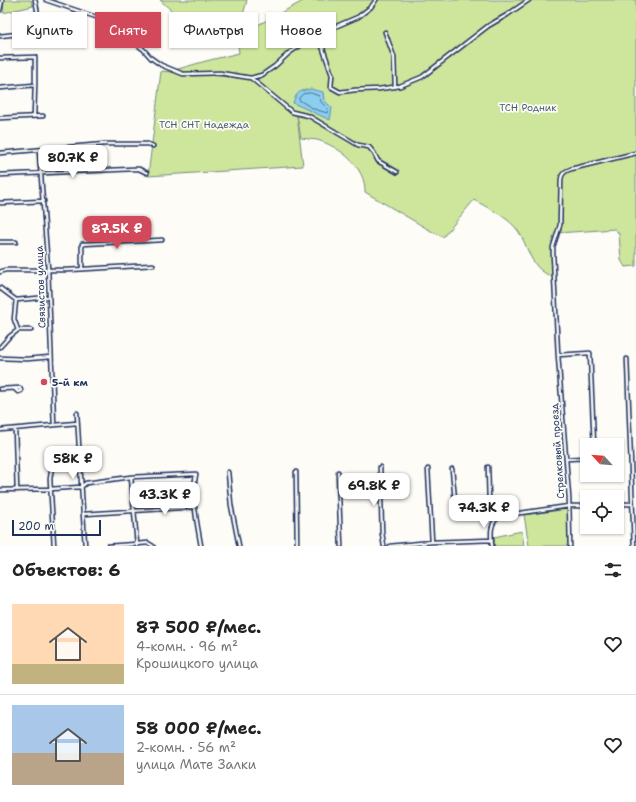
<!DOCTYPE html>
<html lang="ru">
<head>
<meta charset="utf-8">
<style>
  body { margin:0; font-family:"Shantell Sans",sans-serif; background:#f6f6f6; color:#222; height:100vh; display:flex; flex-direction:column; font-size:15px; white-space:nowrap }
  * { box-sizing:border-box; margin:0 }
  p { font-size:13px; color:#767676 }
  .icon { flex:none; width:22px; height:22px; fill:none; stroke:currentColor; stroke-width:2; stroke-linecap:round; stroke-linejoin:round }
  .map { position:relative; height:546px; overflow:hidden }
  .side { display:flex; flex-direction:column; background:#fff; flex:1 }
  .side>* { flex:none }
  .top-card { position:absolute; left:12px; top:12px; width:400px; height:36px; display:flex; gap:8px }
  .needle { width:26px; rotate:296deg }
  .controls { position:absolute; left:580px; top:438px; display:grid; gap:8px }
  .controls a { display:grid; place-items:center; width:44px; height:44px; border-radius:0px; background:#fff; box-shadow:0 1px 3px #0004; font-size:20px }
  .scale { position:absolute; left:12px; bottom:10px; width:89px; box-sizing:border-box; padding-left:4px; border:2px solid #1b2f5e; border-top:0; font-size:11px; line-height:14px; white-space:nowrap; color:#1b2f5e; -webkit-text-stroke:3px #fdfcf7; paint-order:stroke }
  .price { position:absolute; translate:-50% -34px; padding:0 9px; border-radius:8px; background:#fff; color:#222; font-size:13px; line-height:26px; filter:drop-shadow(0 1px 2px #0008) }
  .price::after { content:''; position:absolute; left:50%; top:24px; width:12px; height:9px; margin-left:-6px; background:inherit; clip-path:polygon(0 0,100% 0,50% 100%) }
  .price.selected { background:#d1495b; color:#fff }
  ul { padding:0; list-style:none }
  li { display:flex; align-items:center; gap:12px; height:100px; padding:0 12px }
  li+li { border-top:1px solid #e0e0e0 }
  li span { display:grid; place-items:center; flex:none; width:112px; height:80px; border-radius:0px; color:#555 }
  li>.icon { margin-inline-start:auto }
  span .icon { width:48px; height:48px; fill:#fffc; stroke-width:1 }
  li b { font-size:17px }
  h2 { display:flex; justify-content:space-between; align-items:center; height:48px; padding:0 12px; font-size:17px }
  .pill { padding:0 14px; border-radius:0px; background:#fff; box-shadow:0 1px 3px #0004; font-size:14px; line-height:36px }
  .pill.selected { background:#d1495b; color:#fff }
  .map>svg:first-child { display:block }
  .green { fill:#cee69c; stroke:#748a7d }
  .water { fill:#8cceed; stroke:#5f8eb4 }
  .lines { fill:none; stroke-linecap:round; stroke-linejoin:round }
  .shore { stroke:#486f97; stroke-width:1 }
  .minor-casing { stroke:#1b2f5e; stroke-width:5.5 }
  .minor { stroke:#fdfcf7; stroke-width:2.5 }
  .poi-dot { fill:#d1495b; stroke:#fdfcf7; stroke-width:1.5 }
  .labels { text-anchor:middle; stroke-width:3.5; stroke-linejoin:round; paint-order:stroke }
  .park-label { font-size:10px; fill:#485d6e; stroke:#fdfcf7 }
  .street-label { font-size:10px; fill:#1b2f5e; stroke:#fdfcf7 }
  .poi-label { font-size:10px; font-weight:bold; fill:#1b2f5e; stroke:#fdfcf7; text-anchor:start }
</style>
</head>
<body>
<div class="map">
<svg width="636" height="546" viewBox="0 0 636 546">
  <rect width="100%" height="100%" fill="#fdfcf7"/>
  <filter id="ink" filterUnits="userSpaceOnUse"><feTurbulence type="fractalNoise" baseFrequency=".025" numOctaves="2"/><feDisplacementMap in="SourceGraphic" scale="8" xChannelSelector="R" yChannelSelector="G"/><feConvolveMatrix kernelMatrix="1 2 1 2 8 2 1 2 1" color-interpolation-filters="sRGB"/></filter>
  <g filter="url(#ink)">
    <path class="green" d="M6,0H31L33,6L3,13L4,1Z
      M160,0H247L240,26L222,24L208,26L182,20Z
      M305,0H636V266L625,267L621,260L619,234L615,229L557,233L552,252L553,278C547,274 540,271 536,265C527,254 525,238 515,227C504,215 488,208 474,200L443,237L431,231L365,192C366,167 339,146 317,140C312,139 306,139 301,138L297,115L254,79L171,71L206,61L239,53L237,36Z
      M161,71L251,79L297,116L303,166L148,176Z
      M568,509V546H529L524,515Z
      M522,531L524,546H494V537Z"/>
    <path class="water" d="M311,89L323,92L324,100L332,108L330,120L293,103C297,91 300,91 311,89Z"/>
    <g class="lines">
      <path class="shore" d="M311,93L319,96L321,102L328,109L327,113L314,109L299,100V98L303,94Z"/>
      <g class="minor-casing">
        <path id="minor" d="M46,0L102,19L143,49L151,58L161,65L183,74L220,73L251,78L262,75L275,66L289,53L318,34L358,17L371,7L376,0
          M0,10L2,0
          M385,32L394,57L395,87
          M23,33C39,22 40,19 35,0
          M318,34L332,75L331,87L340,92L355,90L379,89L400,86L422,77L488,26L507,15L529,0
          M0,36L35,32
          M0,58L35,57V85
          M251,78L292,112L309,116L358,145L369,147L374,153L378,161L397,172
          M0,88L35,85L34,116
          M0,118L43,116
          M39,150L48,269L54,425
          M0,153L105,144H148L153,146
          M0,175L133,169H139L147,173
          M0,203L44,201
          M0,242H16
          M82,269V244L162,240
          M0,272L5,270H68L153,265
          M0,288L16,300L14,319L18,330L9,337L0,347
          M16,300L49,297
          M18,330H31
          M558,355L590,353L594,445
          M0,358L27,359L51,357
          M627,359L634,546
          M0,389L20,388L21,391L18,392L15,389
          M77,413L85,546
          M15,429L17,490
          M0,430L77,423
          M54,454L50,479L54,546
          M566,459L587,458
          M380,467L382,533L384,546
          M488,467L489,501L493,515
          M428,469L432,542
          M452,469L456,510L493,515L496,519
          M228,472L231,505L239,546
          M296,472L297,546
          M338,472L341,546
          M596,475V477
          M0,490L50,489L81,487L86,483L131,477L196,474C191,498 197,522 201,546
          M617,504H632
          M84,514L194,507
          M108,546L137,544L131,477
          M137,546V544L148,543L153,546
          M390,546L432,542L492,540
          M492,546C491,535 489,523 500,516L569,506H587
          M570,546L569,498L558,355L553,254V247L560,225L561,179C562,173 565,171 571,169L636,153"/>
      </g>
      <use href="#minor" class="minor"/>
    </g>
  </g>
  <circle class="poi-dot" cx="44" cy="382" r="4"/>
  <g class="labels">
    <g class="park-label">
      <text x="528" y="111">ТСН Родник</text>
      <text x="204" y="128">ТСН СНТ Надежда</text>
    </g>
    <g class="street-label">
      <text transform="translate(40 287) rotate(-92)" y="4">Связистов улица</text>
      <text transform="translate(557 451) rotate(-94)" y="4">Стрелковый проезд</text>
    </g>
    <g class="poi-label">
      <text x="52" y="386">5-й км</text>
    </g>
  </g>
</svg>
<div class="controls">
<a><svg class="needle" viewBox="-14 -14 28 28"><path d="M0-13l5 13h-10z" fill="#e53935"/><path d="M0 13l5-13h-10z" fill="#767676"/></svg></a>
<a><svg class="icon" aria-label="locate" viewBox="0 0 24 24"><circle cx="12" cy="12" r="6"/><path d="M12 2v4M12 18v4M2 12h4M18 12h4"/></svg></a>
</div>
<div class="scale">200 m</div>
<b class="price" style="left:73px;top:179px">80.7K ₽</b>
<b class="price selected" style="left:117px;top:250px">87.5K ₽</b>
<b class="price" style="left:73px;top:480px">58K ₽</b>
<b class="price" style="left:374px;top:507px">69.8K ₽</b>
<b class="price" style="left:165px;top:516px">43.3K ₽</b>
<b class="price" style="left:484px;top:529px">74.3K ₽</b>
<div class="top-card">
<a class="pill">Купить</a>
<a class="pill selected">Снять</a>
<a class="pill">Фильтры</a>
<a class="pill">Новое</a>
</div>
</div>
<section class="side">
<h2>Объектов: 6<svg class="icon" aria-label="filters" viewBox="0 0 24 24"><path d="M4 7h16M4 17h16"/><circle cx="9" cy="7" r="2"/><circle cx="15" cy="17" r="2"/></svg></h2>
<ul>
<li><span style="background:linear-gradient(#ffd9b3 75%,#c2b280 0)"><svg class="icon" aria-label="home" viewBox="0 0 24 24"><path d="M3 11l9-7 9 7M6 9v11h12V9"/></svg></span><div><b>87 500 ₽/мес.</b><p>4-комн. · 96 m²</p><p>Крошицкого улица</p></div><svg class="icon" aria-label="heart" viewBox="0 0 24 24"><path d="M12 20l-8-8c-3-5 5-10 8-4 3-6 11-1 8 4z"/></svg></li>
<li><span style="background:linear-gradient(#a9c7e8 60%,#b9a48a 0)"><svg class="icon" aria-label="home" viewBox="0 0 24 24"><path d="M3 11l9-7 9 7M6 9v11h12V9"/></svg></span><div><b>58 000 ₽/мес.</b><p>2-комн. · 56 m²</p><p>улица Мате Залки</p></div><svg class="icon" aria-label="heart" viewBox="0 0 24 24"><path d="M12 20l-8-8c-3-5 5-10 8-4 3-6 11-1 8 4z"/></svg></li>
</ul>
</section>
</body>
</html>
